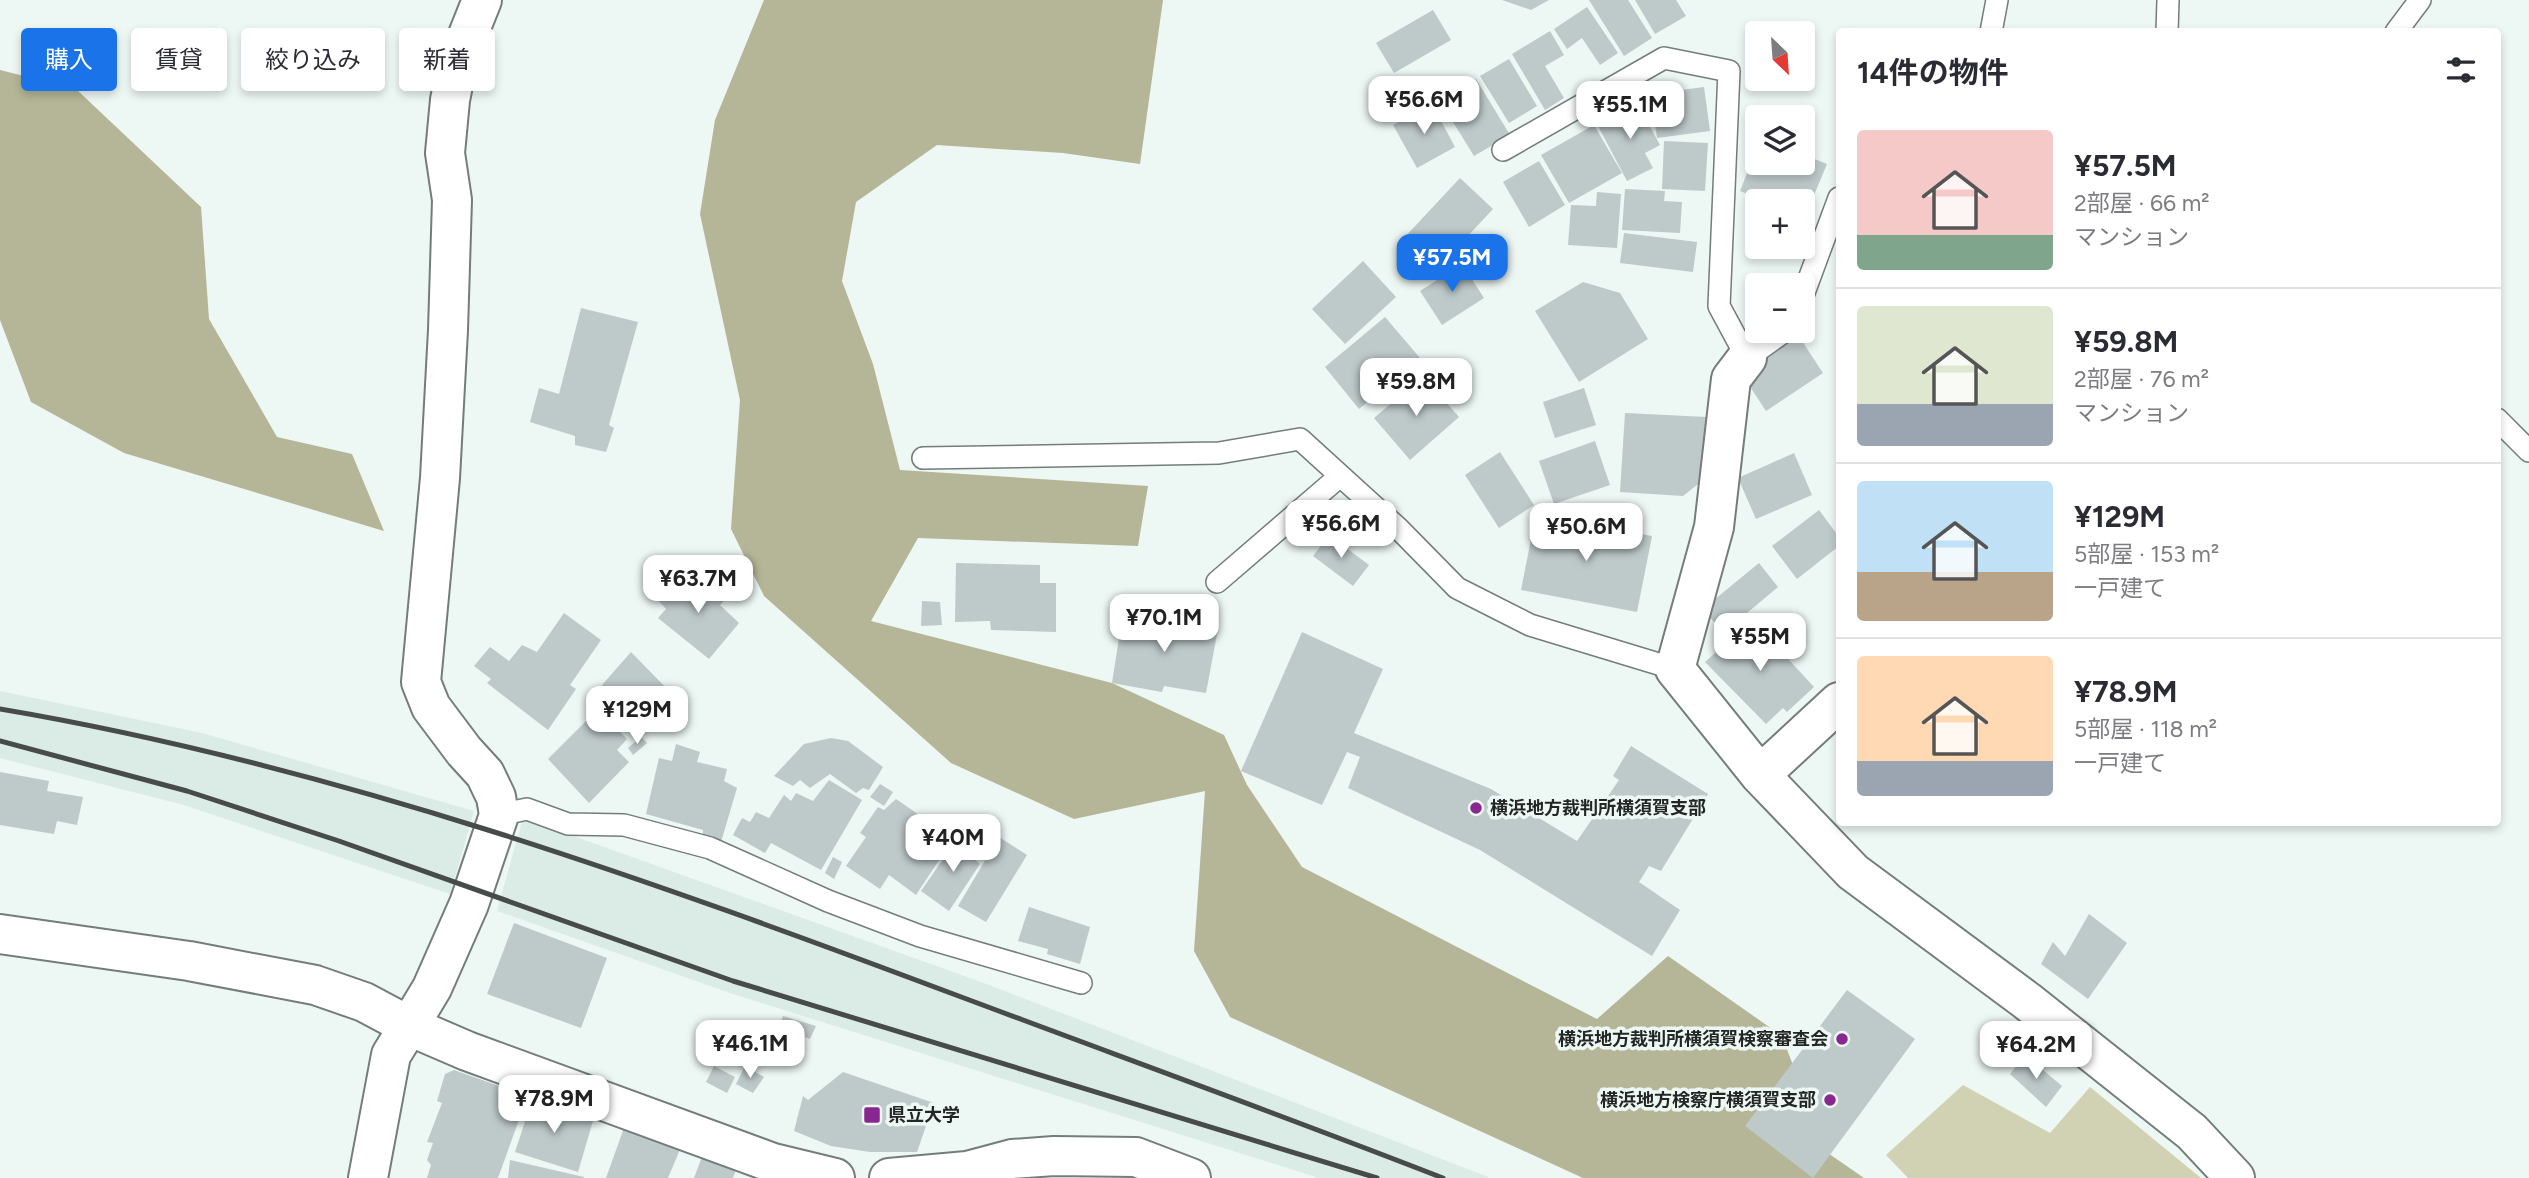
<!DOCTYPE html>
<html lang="ja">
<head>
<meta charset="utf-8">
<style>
  body { margin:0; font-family:Figtree,"Noto Sans JP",sans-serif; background:#f2f2f3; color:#2b2b33; height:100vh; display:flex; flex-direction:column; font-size:26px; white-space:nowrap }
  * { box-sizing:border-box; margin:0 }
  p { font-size:23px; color:#7c7c81 }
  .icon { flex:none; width:38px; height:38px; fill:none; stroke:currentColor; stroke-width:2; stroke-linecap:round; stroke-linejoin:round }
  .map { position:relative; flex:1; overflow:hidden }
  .sheet { position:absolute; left:1836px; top:28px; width:665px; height:798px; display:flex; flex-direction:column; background:#fff; border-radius:7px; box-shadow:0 4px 10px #0003 }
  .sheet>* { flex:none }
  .hud { position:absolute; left:21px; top:28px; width:665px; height:63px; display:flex; gap:14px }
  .needle { width:46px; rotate:155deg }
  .tools { position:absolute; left:1745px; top:21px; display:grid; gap:14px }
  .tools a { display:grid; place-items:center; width:70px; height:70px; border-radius:7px; background:#fff; box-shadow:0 4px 10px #0003; font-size:35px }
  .price { position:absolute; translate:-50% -60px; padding:0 16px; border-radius:14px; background:#fff; color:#222; font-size:23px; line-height:46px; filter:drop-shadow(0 2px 4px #0008) }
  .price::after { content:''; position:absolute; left:50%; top:42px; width:21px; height:16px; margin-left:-10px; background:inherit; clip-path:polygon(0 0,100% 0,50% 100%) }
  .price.on { background:#1a73e8; color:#fff }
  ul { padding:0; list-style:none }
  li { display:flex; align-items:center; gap:21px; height:175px; padding:0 21px }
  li+li { border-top:2px solid #e1e1e2 }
  li span { display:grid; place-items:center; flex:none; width:196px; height:140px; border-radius:7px; color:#555 }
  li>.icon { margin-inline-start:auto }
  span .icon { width:84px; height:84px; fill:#fffc; stroke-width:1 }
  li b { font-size:30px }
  h2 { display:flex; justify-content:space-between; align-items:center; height:84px; padding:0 21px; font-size:30px }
  .pill { padding:0 24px; border-radius:7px; background:#fff; box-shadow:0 4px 10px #0003; font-size:24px; line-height:63px }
  .pill.on { background:#1a73e8; color:#fff }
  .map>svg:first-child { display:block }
  .built { fill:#daece5 }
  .green { fill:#d1d1b4 }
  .forest { fill:#b5b597 }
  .building { fill:#bec9c9 }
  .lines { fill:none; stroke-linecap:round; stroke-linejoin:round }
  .service-casing { stroke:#747d79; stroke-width:24 }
  .minor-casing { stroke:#747d79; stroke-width:42 }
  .tertiary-casing { stroke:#747d79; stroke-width:42 }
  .service { stroke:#fff; stroke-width:21 }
  .minor { stroke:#fff; stroke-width:38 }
  .tertiary { stroke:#fff; stroke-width:38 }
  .rail { stroke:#474b4a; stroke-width:5 }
  .poi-dot { fill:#882790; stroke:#edf7f3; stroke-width:2.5 }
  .labels { text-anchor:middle; stroke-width:7; stroke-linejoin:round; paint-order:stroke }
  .poi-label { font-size:18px; font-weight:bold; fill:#232625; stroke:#edf7f3; text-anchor:start }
</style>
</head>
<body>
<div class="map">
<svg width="2529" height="1178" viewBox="0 0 2529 1178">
  <rect width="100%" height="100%" fill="#edf7f3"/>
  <path class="built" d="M0,691L202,733L474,811L450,894L184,805L0,758Z
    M523,818L981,982L1491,1178H1319L733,994L497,911Z"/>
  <path class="green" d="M1963,1085L2050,1133L2090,1087L2201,1178H1908L1886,1155Z"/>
  <path class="forest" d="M764,0H1163L1140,164L1063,153L937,145L856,202L842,281L873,364L900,470L1148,486L1138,546L918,538L871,621L1112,683L1224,735L1247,785L1302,867L1597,1019L1668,956L1782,1036L1825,1151L1864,1178H1583L1230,1017L1194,951L1205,791L1074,819L951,763L764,596L731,529L740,400L700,214L715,120Z
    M0,70L76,89L201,207L209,319L277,437L352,454L384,531L124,453L31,402L0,320Z"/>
  <path class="building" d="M1502,0H1549L1531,10Z
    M1589,0H1628L1652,38L1624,56Z
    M1635,0H1676L1686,16L1655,34Z
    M1587,7L1618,53L1600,65L1582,38L1567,49L1554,29Z
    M1433,10L1451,40L1394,73L1376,43Z
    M1550,31L1564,55L1545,66L1564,98L1545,110L1512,54Z
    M1509,59L1537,106L1509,123L1480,76Z
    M1476,79L1510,135L1474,156L1440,101Z
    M1704,87L1710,131L1657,138L1651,94Z
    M1637,103L1660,145L1645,153L1653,168L1627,181L1597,124Z
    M1432,104L1455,147L1417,168L1393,125Z
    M1594,125L1622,173L1569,203L1541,155Z
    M1664,141L1708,143L1705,191L1662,189Z
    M1757,148V163H1802V154L1827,164L1805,217H1802V201H1765L1740,191Z
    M1539,161L1565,205L1529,227L1503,182Z
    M1460,178L1493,209L1436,270L1403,239Z
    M1625,189L1665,191L1664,201L1682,202L1680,233L1622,230Z
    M1597,192L1621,194L1617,248L1568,245L1571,205L1596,206Z
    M1624,233L1697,242L1693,272L1620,263Z
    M1363,261L1396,297L1345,344L1312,309Z
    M1462,264L1484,298L1442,325L1420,291Z
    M1583,282L1620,293L1648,339L1579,382L1535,311Z
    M581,308L638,322L609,425L614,428L606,452L575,445V436L530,422L539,388L559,394Z
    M1385,317L1420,358L1359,409L1325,367Z
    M1798,335L1823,373L1766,411L1741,373Z
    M1423,376L1459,417L1410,460L1374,418Z
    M1584,388L1596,425L1555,438L1543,402Z
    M1625,413L1707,417L1702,481L1683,496L1620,492Z
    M1595,441L1610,485L1554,504L1539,461Z
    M1500,452L1534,505L1499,528L1465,475Z
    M1794,453L1812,495L1756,519L1738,478Z
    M1819,510L1839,537V546L1797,579L1772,546Z
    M1536,514L1652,536L1637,612L1521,590Z
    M1329,535L1369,565L1353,586L1313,556Z
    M956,563L1040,565V583H1056V632L991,630L990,621L955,622Z
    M1759,563L1778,587L1723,633L1703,609Z
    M697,573L728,597L720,605L739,623L709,659L658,618L666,609L658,600L671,583L684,589Z
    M922,601L940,602L942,625L921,626Z
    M1123,612L1218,629L1206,693L1164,686L1162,692L1112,683Z
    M564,613L601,640L570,685L576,689L548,730L487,683L491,679L474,666L490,647L509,661L522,645L537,652Z
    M1752,620L1814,687L1787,712L1783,708L1766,724L1705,662Z
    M1302,632L1383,669L1354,733L1491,789L1577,841L1619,780L1613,776L1631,746L1708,794L1661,871L1649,866L1639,882L1680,910L1652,956L1480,850L1348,788L1360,757L1347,752L1322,805L1241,771Z
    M631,652L675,697L649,726L602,685Z
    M598,709L627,739L617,750L629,762L589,803L548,759Z
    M641,737L647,743L633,755L628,748Z
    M831,738L848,741L883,767L869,790L863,788L856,793L830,774L810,788L800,780L793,786L774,776L804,744Z
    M676,744L700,752L697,762L727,769L724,781L737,788L721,842L703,837V830L646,814L659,758L672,761Z
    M0,772L49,781L47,791L83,797L77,825L57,821L54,834L0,825Z
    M829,780L862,800L821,870L771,843L765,853L733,835L742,818L750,822L756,812L769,818L784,795L791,801L796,793L813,801Z
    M880,784L893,792L884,806L870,797Z
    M896,799L925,819L910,843L924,824L951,842L916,895L889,875L880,889L846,866L866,837L860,833L878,807L884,810Z
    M959,836L981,852L974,859L980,864L949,911L921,891Z
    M999,837L1027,855L986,922L958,906Z
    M833,857L842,862L834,879L825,873Z
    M1029,907L1090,927L1080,964L1047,954L1048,949L1018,941Z
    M2089,914L2127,943L2088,999L2041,964L2053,942L2065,956Z
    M514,923L607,958L581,1028L487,994Z
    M1847,990L1915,1039L1813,1178L1745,1126Z
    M783,1016L816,1026L810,1039L779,1027Z
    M2025,1055L2062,1086L2046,1107L2010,1074Z
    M714,1066L735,1077L727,1093L706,1082Z
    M745,1066L764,1077L753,1093L736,1084Z
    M454,1070L502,1087L501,1082L529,1092L498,1178H427L431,1165L427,1160L433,1143L427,1142L442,1103L437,1101L445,1074Z
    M843,1072L934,1103L917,1152H870L831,1146L794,1131L803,1096L808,1100Z
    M533,1097L593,1121L578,1172L515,1152Z
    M624,1128L681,1147L668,1178H606Z
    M703,1154L737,1167L733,1178H694Z
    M510,1160L584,1177V1178H508Z"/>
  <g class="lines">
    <g class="service-casing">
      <path id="service" d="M1991,32L1997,0
        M2167,32L2168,0
        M2396,32L2420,0
        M1503,150L1664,58L1729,71L1719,306L1747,358L1785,331
        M1802,298L1839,198
        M2497,419L2529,451
        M923,458L1219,453L1300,439L1399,529L1457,588L1530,625L1675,669
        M1217,582L1340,476
        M499,815L527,809L568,824L624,825L710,848L828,901L920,936L1081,983"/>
    </g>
    <g class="minor-casing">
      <path id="minor" d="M1747,358L1731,379L1714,527L1675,669L1760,775L1853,872L2027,1001L2192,1132L2235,1178
        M1760,775L1839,702
        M0,934L189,961L315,985L364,1002L409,1026L467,1051L773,1163L835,1178
        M409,1026L432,988L469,904L499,815L496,797L485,774L464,751L431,707L421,682L440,478L448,330L452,200L445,153L450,100L458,60L482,0
        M889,1178L967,1171L1012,1159L1054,1156L1136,1157L1191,1178"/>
    </g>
    <g class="tertiary-casing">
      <path id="tertiary" d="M368,1178L391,1055L409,1026"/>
    </g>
    <use href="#service" class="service"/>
    <use href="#minor" class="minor"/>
    <use href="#tertiary" class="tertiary"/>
    <path class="rail" d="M0,709C332,765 650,880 964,998C1124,1058 1284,1116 1443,1178
      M0,741L187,791L339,841L733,981L1377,1178"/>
  </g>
  <g class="poi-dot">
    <circle cx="1476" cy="808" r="7"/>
    <circle cx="1842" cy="1039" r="7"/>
    <circle cx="1830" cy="1100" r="7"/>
    <rect x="863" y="1106" width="18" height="18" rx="3.5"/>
  </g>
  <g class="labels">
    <g class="poi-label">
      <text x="1490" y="814">横浜地方裁判所横須賀支部</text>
      <text x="1828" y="1045" text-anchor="end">横浜地方裁判所横須賀検察審査会</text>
      <text x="1816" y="1106" text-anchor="end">横浜地方検察庁横須賀支部</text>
      <text x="888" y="1121">県立大学</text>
    </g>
  </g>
</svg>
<div class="tools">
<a><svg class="needle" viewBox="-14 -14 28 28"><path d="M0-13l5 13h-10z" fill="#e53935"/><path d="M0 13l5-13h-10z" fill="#7c7c81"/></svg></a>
<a><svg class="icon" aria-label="layers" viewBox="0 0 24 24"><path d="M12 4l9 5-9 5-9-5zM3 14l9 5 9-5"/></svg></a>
<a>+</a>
<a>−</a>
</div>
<b class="price" style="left:1424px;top:136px">¥56.6M</b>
<b class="price" style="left:1630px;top:141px">¥55.1M</b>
<b class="price on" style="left:1452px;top:294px">¥57.5M</b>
<b class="price" style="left:1416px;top:418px">¥59.8M</b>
<b class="price" style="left:1341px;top:560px">¥56.6M</b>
<b class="price" style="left:1586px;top:563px">¥50.6M</b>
<b class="price" style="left:698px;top:615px">¥63.7M</b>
<b class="price" style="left:1164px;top:654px">¥70.1M</b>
<b class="price" style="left:1760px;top:673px">¥55M</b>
<b class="price" style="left:637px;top:746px">¥129M</b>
<b class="price" style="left:953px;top:874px">¥40M</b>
<b class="price" style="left:750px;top:1080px">¥46.1M</b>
<b class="price" style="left:2036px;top:1081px">¥64.2M</b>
<b class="price" style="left:554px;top:1135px">¥78.9M</b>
<div class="hud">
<a class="pill on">購入</a>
<a class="pill">賃貸</a>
<a class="pill">絞り込み</a>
<a class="pill">新着</a>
</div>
<section class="sheet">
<h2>14件の物件<svg class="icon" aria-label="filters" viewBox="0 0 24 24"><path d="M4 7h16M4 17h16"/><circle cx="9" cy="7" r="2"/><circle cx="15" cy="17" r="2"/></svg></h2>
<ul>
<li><span style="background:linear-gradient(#f6c9c9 75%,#7fa58c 0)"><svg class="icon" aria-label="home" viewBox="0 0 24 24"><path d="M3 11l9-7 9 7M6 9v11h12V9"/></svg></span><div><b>¥57.5M</b><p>2部屋 · 66 m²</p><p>マンション</p></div></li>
<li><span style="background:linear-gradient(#dfe7d0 70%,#9aa5b1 0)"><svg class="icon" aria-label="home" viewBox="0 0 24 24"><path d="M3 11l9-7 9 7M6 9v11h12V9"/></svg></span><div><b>¥59.8M</b><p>2部屋 · 76 m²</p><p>マンション</p></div></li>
<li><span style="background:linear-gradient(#bfe0f5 65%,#b9a48a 0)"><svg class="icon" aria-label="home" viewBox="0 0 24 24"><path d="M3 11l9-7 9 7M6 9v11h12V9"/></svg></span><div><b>¥129M</b><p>5部屋 · 153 m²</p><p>一戸建て</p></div></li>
<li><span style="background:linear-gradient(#ffd9b3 75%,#9aa5b1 0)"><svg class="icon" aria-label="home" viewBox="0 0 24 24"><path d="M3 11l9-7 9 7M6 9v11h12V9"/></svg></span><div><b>¥78.9M</b><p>5部屋 · 118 m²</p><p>一戸建て</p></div></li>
</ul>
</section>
</div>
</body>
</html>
